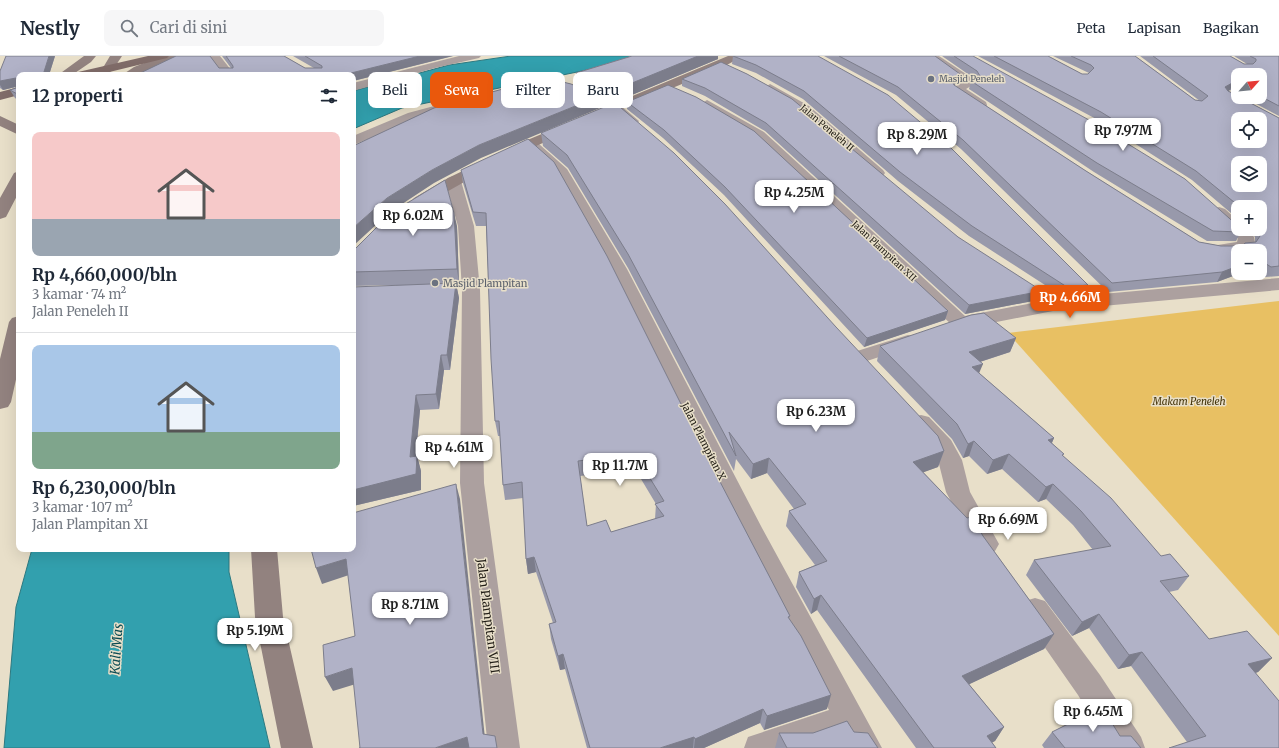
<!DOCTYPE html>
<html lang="id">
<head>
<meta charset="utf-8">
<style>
  body { margin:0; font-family:Merriweather,serif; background:#f6f6f7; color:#1f2937; height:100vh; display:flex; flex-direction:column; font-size:15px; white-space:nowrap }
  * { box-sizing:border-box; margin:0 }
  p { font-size:13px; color:#747a83 }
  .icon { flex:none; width:22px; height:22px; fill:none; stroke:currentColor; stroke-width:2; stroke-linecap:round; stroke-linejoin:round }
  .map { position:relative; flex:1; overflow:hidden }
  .side { position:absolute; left:16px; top:16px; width:340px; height:480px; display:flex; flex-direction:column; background:#fff; border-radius:8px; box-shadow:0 4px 16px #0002 }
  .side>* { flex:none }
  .guide { position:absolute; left:368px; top:16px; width:380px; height:36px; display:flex; gap:8px }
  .needle { width:26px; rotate:63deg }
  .buttons { position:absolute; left:1231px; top:12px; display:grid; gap:8px }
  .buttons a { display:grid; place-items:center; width:36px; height:36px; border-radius:8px; background:#fff; box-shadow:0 4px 16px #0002; font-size:20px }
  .price { position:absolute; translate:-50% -34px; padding:0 9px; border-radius:8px; background:#fff; color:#222; font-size:13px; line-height:26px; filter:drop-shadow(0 1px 2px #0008) }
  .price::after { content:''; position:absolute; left:50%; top:24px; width:12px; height:9px; margin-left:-6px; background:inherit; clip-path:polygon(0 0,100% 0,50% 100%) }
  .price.selected { background:#ea580c; color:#fff }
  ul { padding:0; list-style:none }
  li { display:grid; align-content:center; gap:8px; height:212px; padding:0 16px }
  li+li { border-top:1px solid #e0e1e3 }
  li span { display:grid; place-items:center; height:124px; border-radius:8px; color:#555 }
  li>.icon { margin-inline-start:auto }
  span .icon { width:72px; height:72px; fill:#fffc; stroke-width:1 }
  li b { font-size:17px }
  h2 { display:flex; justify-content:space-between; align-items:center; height:48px; padding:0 16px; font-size:17px }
  .pill { padding:0 14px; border-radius:8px; background:#fff; box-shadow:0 4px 16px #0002; font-size:14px; line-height:36px }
  .pill.selected { background:#ea580c; color:#fff }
  header { display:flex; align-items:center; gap:24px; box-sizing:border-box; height:56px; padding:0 20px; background:#fff; border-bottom:1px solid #e0e1e3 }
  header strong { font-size:19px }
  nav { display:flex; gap:22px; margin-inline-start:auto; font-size:14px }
  .search { width:280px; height:36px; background:#f6f6f7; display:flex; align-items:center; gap:10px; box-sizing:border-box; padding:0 14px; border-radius:8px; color:#747a83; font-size:15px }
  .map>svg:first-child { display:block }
  .green { fill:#e8c063 }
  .water { fill:#32a0ae; stroke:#2d7980 }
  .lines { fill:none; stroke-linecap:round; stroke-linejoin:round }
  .street { fill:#aca09f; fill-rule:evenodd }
  .secondary { fill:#92827f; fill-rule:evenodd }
  .primary { fill:#806c69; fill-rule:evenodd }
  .wall { fill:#9899ab; fill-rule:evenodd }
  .shaded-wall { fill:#7c7d8b }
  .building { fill:#b1b2c7; stroke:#7c7d8b; fill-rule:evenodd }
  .worship-dot { fill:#6b7280; stroke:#e8dfc9; stroke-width:1.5 }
  .labels { text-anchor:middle; stroke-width:3; stroke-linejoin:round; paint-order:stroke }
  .far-worship-label { font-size:9px; fill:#5b616d; stroke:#e8dfc9; text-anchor:start }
  .far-street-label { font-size:9px; fill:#211d16; stroke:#e8dfc9 }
  .worship-label { font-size:10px; fill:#5b616d; stroke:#e8dfc9; text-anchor:start }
  .park-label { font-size:10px; font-style:italic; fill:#423207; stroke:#e8dfc9 }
  .street-label { font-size:10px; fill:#211d16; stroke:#e8dfc9 }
  .near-street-label { font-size:12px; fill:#211d16; stroke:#e8dfc9 }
  .near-water-label { font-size:13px; font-style:italic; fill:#0b4b53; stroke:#e8dfc9 }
</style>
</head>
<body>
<header>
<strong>Nestly</strong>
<div class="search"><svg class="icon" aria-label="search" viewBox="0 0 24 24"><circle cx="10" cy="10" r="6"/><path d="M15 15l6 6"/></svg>Cari di sini</div>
<nav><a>Peta</a><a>Lapisan</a><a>Bagikan</a></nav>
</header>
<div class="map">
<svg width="1279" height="692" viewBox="0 0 1279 692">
  <rect width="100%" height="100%" fill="#e8dfc9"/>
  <path class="green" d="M1279,245V580L1008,277Z"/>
  <path class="water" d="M511,0H655L402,52L353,73V35L449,9Z
    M32,493H229V516L270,692H4L16,551Z"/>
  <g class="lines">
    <path class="street" d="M208,0H220L235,19H223Z
      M459,0H481L479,2L435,12L353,35V27Z
      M925,0H939L972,22L976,27L966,33L986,46L987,49L986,52H976L953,36L951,33L962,26Z
      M770,28L809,50L883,114L885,117L883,120H873L799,56L766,35L764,32Z
      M572,31L620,49L639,65L637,68H627L610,55L568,38L566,35Z
      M707,44L764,76L965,260L1058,242L1279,222V234L1058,254L961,273L954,271L754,82L702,51L701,48Z
      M449,46L454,47L455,50L454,53L418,63L353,89V80L408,57Z
      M534,87L539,88L567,113L627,213L762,472L882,692H849L842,680L807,692H744L748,681L829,654L739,479L609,213L556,118L527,91L529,88Z
      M453,120L458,122L461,125L474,170L480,234L484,427L520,692H488L460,427L462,234L458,170L445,125L448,122Z
      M1219,151L1225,153L1238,165V173H1247L1254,181L1255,187L1249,195L1217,199L1211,198L1208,194L1211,190L1237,186L1238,182L1211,156L1213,153Z
      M908,279L915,281L918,285L915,289L861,307L854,306L851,301L854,296Z
      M921,359L929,361L951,384L962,404L970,436L999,488L995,495L986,499L977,495L946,436L938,404L934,395L910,367L913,361Z
      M1035,542L1045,545L1100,619L1141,681L1145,692H1110L1078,639L1025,563L1021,554L1025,545Z"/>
    <path class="secondary" d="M84,0H96L91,6L72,19H58Z
      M110,0H122C112,15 113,19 93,19L104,10Z
      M162,0H179L177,2L136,19H122L134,11Z
      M728,0H743L725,10C624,53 519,91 426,148H414L412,145L414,142L448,122L525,85Z
      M0,60L19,69V79L0,70Z
      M19,115V136L6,161L0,163V142L14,117Z
      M19,260V310L11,346L8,351L0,353V303L9,266L12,262Z
      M251,493H277L283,561L313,692H281L255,561Z"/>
    <path class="primary" d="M148,0H169L167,2L97,19H76L78,16Z
      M19,31V39L0,44V36Z"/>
  </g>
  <path class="wall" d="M55,0L49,19H19V45L15,42L10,34L16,32V31L3,34L0,32V25Z
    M222,0H284L305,12H314L293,0H453L353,25V19L219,12H231Z
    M632,0H718V3L615,46L577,29L576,17Z
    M733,0H818L1088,229L1084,239L1062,240L969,180L898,125L803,43L756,17L732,8Z
    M824,0H935L958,26L954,29L1086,115L1199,186L1221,190H1243L1245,187L1255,186V181L1249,173H1260V151H1238V163L1192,124L1098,64L978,0H1048L1082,18H1088L1089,17L1053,0H1135L1195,44L1200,45L1140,0H1230L1244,8H1247L1234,0H1279V60L1243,41H1260V19H1238V38L1230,34L1228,35L1279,62V220L1265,221L1260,217V195L1238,217H1241L1217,226L1108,236L961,93L896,39Z
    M942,0H973L1241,176L1236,185H1207L1094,116L969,33L971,25L975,23Z
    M721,6L958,181L1038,244L965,258L765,75L705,40L682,30V23Z
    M627,46L948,255L945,264L864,291L724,139L663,82L627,53Z
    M541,77L944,395L938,411L923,416L983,480L1054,578L1044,593L969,628L1004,671L995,685L992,686L996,692H916L817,554L811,558L796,531L799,516L815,509L786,470L789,455L794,453L767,417L751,423L736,403L734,415L628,212L568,112L543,90Z
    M461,114L717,420L790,560L789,563L827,653L764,674L760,667L704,692H587L565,613L560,614L551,583L549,568L553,567L536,516L528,518L526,503L523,442L505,444L503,429L500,380H498L495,365L486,170H476L463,127ZM635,413L656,448L655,463L611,476L587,470L580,420Z
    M457,170L459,228H456L459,242L450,314H444L439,353L420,354L416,400H417L421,415V434L353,450L396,229L353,230V192Z
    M1016,282L1010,296L980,306L979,317L1054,382L1052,387L1063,400L1161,500L1189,520L1178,534L1169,536L1209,583L1272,602L1258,616L1256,617L1279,692L1187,686L1131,610L1118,613L1089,572L1072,580L1026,519L1034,504L1093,494L1073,469L1046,443L1038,446L1002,413L987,418L969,400L963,402L952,383L877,305L880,290Z
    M854,676L878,692H775L779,677Z
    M1052,676L1120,680L1141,692H1044L1042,689Z"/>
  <path class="shaded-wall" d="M49,0H55L49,19H43Z
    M420,0H453L353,25V19H350L351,17Z
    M698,0H718V3L615,46V34Z
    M960,18L958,26L950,33L952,25Z
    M16,22L19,30L3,34L0,29V25Z
    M1234,26L1230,34L1222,39L1225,31Z
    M600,40V52L481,102L434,127L390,156L353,190V172L387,142L432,114L479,89Z
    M454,157L457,170L459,228L457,213Z
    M1238,210V217H1241L1217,226L1222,216Z
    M456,227L459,242L450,314L447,299Z
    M1042,235L1038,244L965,258L969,249Z
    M948,255L945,264L864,291L867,282Z
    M1016,282L1010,296L964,311L969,296Z
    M441,299L444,314L439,353L436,338Z
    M983,308L977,322L972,311Z
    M416,339L420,354L414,416L410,401Z
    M1054,382L1047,397L1048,384Z
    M974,385L969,400L963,402L968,388Z
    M944,395L938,411L908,422L913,406Z
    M1009,398L1002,413L987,418L993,404Z
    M417,400L421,415V434L353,450V434Z
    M769,402L767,417L751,423L753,408Z
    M456,428L460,443L486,692L483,678Z
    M1053,428L1046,443L1038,446L1046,431Z
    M534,501L536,516L528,518L526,503Z
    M346,503L352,518L322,528L316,512Z
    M821,539L817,554L811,558L814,543Z
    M1099,558L1089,572L1072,580L1082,566Z
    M1054,578L1044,593L955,635L962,620Z
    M1142,596L1131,610L1118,613L1129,599Z
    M563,598L565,613L560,614L558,600Z
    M1272,602L1258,616L1234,622L1248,608Z
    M352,612L359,627L333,635L325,621Z
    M831,639L827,653L764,674L767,660Z
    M763,653L760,667L704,692H694L695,683Z
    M1004,671L995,685L982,692L987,680Z
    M467,681L471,692H435Z
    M694,681L693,692H660Z"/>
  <path class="building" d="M6,0H49L43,19H19V39L10,34L16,32V22L0,25V15Z
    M176,0H210L219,12H233V10L226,0H284L305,12H322V10L305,0H420L351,17L350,19H136Z
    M632,0H698L615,34L576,17Z
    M733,0H818L888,39L951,92L1088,229L1067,231L972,170L900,116L804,35L756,9Z
    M839,0H935L960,18L952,25L954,29L1086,115L1199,186L1221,190H1243L1245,187L1256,186L1260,180V151H1240L1196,115L1101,56L994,0H1048L1082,18H1088L1094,12L1091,9L1071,0H1135L1195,44L1202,45L1208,40L1153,0H1230L1244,8H1253L1256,5V3L1250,0H1279V50L1260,40V19H1238V28L1234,26L1225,31L1228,35L1238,40V41H1239L1279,62V210L1271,211L1260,204V195H1238V210L1222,216L1112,227L963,84L898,31ZM1238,63H1260V85H1238ZM1238,107H1260V129H1238Z
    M954,0H973L1089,64L1185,123L1238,170V173H1242L1241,176L1213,175L1097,107L971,25L980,20L977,15Z
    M721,6L747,18L792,43L958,181L1042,235L969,249L766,67L705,32L682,23Z
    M542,23H551L571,28L600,40L479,89L432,114L387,142L353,172V90L434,52L521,28Z
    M668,29L696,41L754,75L948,255L867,282L725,131L664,74L627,46Z
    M614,47L620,51L674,97L725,148L836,271L938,380L944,395L913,406L967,462L971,461L974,464L983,480L1054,578L962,620L1004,671L987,680L996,692H934L821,539L814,543L799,516L827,505L789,455L806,448L769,402L753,408L729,376L736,400L628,198L567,99L541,77Z
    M528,83L554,106L607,200L717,420L790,560L788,561L801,580L831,639L767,660L763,653L695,683L694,681L660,692H590L563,598L558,600L549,568L556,566L534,501L526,503L522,426L503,429L499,365H495L491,303L486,157L473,156L461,114ZM635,398L664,445L655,448L664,460L611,476L606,464L587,470L578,405Z
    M445,124L454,157L457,213L353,216V192H356L379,169L404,149Z
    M456,227L447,299H441L436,338L416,339L410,401L417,400L416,418L353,434V231Z
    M984,257L1016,282L969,296L983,308L972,311L1054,382L1048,384L1064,398L1062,399L1111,442L1161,500L1170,498L1189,520L1160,525L1209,583L1247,575L1272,602L1248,608L1279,645V692H1169L1206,680L1142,596L1129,599L1099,558L1082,566L1034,504L1111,490L1081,455L1053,428L1046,431L1009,398L993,404L974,385L968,388L957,368L880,290L971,259Z
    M456,428L483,678L495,680L497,692H469L467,681L435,692H359H360L352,612L325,621L323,589L355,580L346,503L316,512L311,493H353V457Z
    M1102,651L1120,680H1131L1141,692H1065L1052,676Z
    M847,665L854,676L868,677L878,692H787L779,677H813Z"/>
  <g class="worship-dot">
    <circle cx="931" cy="23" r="4"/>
    <circle cx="435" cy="227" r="4"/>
  </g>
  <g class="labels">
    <g class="far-worship-label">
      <text x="939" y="26">Masjid Peneleh</text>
    </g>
    <g class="far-street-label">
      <text transform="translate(827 72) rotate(40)" y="3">Jalan Peneleh II</text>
      <text transform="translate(884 195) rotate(43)" y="3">Jalan Plampitan XII</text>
    </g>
    <g class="worship-label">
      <text x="443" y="231">Masjid Plampitan</text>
    </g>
    <g class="park-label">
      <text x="1189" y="349">Makam Peneleh</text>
    </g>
    <g class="street-label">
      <text transform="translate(704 385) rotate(63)" y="4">Jalan Plampitan X</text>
    </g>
    <g class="near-street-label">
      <text transform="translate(488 560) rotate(83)" y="4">Jalan Plampitan VIII</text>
    </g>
    <g class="near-water-label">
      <text transform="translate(116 593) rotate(-86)" y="5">Kali Mas</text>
    </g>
  </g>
</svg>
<div class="buttons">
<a><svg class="needle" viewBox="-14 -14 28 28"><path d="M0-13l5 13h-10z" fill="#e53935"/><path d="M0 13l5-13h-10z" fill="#747a83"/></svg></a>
<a><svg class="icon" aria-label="locate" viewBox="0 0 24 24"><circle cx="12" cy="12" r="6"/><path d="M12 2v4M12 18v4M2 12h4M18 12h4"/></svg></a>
<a><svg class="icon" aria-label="layers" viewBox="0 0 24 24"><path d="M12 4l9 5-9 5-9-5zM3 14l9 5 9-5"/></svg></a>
<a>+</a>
<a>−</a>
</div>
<b class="price" style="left:1123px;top:96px">Rp 7.97M</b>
<b class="price" style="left:917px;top:100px">Rp 8.29M</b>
<b class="price" style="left:794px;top:158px">Rp 4.25M</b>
<b class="price" style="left:413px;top:181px">Rp 6.02M</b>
<b class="price selected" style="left:1070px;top:263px">Rp 4.66M</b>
<b class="price" style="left:816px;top:377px">Rp 6.23M</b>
<b class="price" style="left:454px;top:413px">Rp 4.61M</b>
<b class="price" style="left:620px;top:431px">Rp 11.7M</b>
<b class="price" style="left:1008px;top:485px">Rp 6.69M</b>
<b class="price" style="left:410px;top:570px">Rp 8.71M</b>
<b class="price" style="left:255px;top:596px">Rp 5.19M</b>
<b class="price" style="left:1093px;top:677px">Rp 6.45M</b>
<div class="guide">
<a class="pill">Beli</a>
<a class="pill selected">Sewa</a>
<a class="pill">Filter</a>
<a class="pill">Baru</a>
</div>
<section class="side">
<h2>12 properti<svg class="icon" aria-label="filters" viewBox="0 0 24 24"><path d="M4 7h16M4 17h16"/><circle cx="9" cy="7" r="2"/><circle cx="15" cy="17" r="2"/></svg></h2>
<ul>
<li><span style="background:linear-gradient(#f6c9c9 70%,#9aa5b1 0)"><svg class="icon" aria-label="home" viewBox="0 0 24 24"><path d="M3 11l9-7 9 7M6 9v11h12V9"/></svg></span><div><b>Rp 4,660,000/bln</b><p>3 kamar · 74 m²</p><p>Jalan Peneleh II</p></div></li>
<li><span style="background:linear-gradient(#a9c7e8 70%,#7fa58c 0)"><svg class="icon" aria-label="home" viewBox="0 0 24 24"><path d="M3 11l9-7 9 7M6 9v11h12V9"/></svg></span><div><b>Rp 6,230,000/bln</b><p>3 kamar · 107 m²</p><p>Jalan Plampitan XI</p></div></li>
</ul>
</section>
</div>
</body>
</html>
